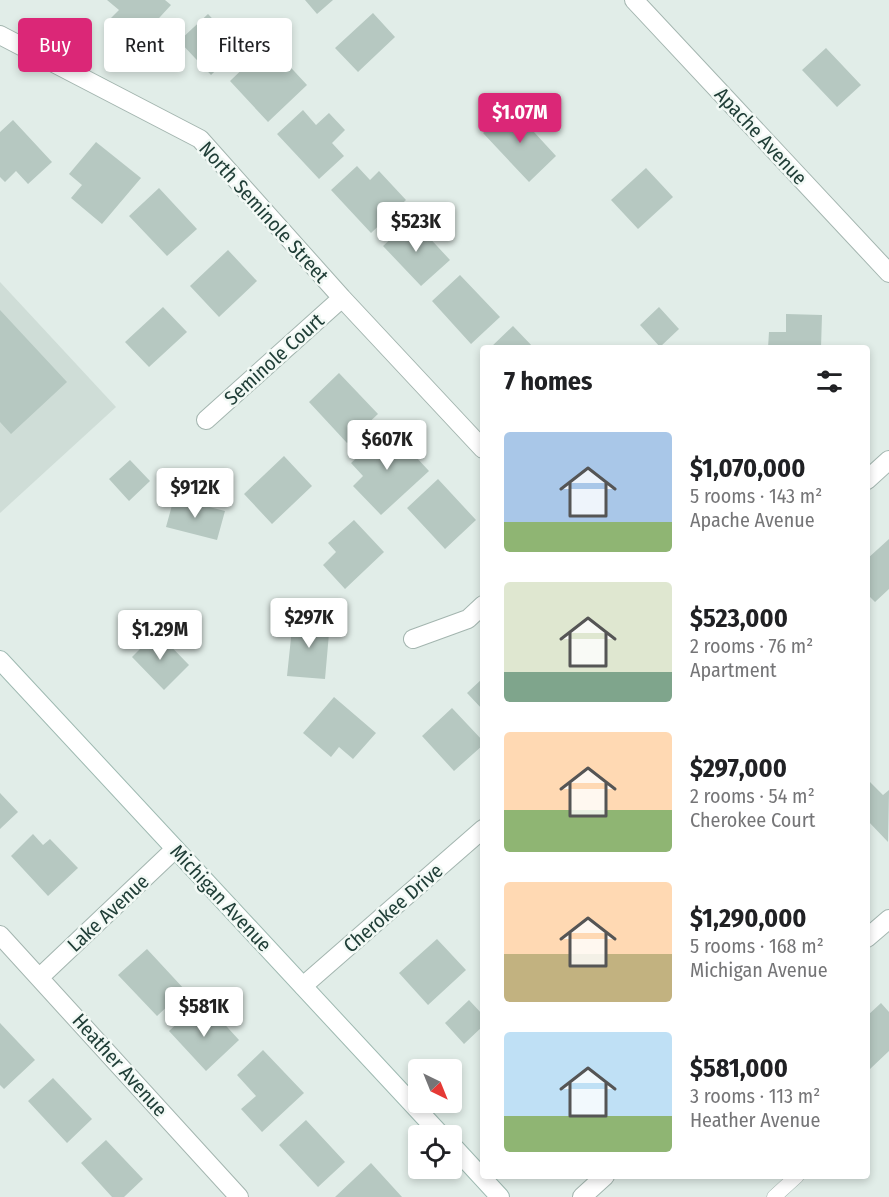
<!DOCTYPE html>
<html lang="en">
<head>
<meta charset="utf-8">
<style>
  body { margin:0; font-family:"Fira Sans Condensed",sans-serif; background:#f6f6f6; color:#202124; height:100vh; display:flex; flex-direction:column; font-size:22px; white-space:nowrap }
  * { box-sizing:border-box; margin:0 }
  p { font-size:20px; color:#757577 }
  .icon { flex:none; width:33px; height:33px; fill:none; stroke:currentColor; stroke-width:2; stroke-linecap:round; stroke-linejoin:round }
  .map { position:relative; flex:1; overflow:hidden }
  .panel { position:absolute; left:480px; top:345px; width:390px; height:834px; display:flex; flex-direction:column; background:#fff; border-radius:6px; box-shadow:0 3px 9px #0003 }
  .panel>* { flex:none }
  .guide { position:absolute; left:18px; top:18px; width:372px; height:54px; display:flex; gap:12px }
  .needle { width:39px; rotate:137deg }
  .fabs { position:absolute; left:408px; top:1059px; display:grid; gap:12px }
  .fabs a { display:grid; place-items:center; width:54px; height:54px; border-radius:6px; background:#fff; box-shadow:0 3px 9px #0003; font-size:30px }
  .price { position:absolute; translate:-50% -51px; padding:0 14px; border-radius:6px; background:#fff; color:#222; font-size:20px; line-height:39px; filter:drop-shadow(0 2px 3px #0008) }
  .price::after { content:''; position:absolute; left:50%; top:36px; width:18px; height:14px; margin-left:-9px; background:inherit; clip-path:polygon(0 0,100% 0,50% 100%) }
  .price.selected { background:#db2777; color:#fff }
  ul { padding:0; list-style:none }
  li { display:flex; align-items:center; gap:18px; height:150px; padding:0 24px }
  li span { display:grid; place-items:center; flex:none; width:168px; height:120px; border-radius:6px; color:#555 }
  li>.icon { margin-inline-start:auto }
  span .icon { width:72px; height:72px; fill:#fffc; stroke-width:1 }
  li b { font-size:26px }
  h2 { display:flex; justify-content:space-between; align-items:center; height:72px; padding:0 24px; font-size:26px }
  .chip { padding:0 21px; border-radius:6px; background:#fff; box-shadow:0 3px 9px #0003; font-size:21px; line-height:54px }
  .chip.selected { background:#db2777; color:#fff }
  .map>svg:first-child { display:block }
  .built { fill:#cfddd7 }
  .building { fill:#b6c8c1 }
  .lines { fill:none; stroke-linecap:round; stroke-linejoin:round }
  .service-casing { stroke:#a3b5af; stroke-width:15 }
  .minor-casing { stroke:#a3b5af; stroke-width:20 }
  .secondary-casing { stroke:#9eb9b1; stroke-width:20 }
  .service { stroke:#fff; stroke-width:14 }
  .minor { stroke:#fff; stroke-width:18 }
  .secondary { stroke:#fff; stroke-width:18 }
  .labels { text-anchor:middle; stroke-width:5; stroke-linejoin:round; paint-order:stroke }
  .street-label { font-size:20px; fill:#203e37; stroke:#f2f9f5 }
</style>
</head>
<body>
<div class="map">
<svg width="889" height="1197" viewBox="0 0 889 1197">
  <rect width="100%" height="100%" fill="#e1ede8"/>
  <path class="built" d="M0,282L116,407L0,513Z"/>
  <path class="building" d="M107,0H165L171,5L138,41L111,18L119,10Z
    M305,0H333L317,14Z
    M373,13L395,37L358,72L335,48Z
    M208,14L227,34L237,24L250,38L211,75L179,41Z
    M826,48L861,85L837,107L802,70Z
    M256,56L270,70L282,58L307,85L268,122L230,81Z
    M511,107L556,156L529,182L483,133Z
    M303,110L316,125L329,113L345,130L332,143L344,156L319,179L277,134Z
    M13,120L52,162L28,184L16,171L5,182L0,177V132Z
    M96,142L141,178L102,224L71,198L82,185L69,174Z
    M357,166L370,180L379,171L406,200L371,233L331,190Z
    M646,168L673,197L638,229L611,200Z
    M159,188L197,229L167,256L129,216Z
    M412,219L450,260L421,286L383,246Z
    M228,250L257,281L219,317L190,286Z
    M460,275L500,317L471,344L432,301Z
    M163,307L187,332L149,367L125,342Z
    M659,307L679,329L660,347L640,325Z
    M0,310L67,382L11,434L0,422Z
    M786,314L822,315L821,348H768L769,332H786Z
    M513,326L534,348H490Z
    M339,373L378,414L347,443L309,402Z
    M389,428L429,471L381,515L353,486L363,476L351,463Z
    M284,456L312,486L272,524L244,494Z
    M130,460L150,481L129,501L109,479Z
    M438,479L476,520L445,549L407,508Z
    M174,498L225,511L217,540L166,527Z
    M354,520L384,552L345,589L323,565L336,552L328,543Z
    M889,539V589L875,602L867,594V559Z
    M293,619L330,622L325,679L287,676Z
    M157,632L189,665L164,690L132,657Z
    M483,678V710L467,693Z
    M334,697L376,733L353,759L339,747L331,757L303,733Z
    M452,708L483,741V745L454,771L422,736Z
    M870,782L883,795L889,790L888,842L867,820V785Z
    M0,793L18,812L0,829Z
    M33,834L43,845L50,839L78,868L48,896L11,856Z
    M437,939L466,970L428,1005L399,973Z
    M147,949L185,990L157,1016L118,975Z
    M469,1000L483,1015V1026L464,1044L445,1023Z
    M881,1003L889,1012V1051L870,1069L867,1066V1016Z
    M194,1008L210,1025L218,1017L239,1040L206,1071L169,1031Z
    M0,1023L35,1060L4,1089L0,1085Z
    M263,1050L304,1093L262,1132L241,1109L256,1096L237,1075Z
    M53,1078L92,1119L67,1143L28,1101Z
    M306,1120L345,1162L318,1187L279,1145Z
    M106,1140L143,1179L124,1197H112L81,1163Z
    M371,1163L402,1197H335Z"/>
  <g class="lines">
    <g class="service-casing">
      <path id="service" d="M774,1197L797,1176"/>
    </g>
    <g class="minor-casing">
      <path id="minor" d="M634,0L889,273
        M0,35L200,139L342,298L483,449
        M206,420L342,298
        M867,480L889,460
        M413,639L468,619L483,605
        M0,935L239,1197
        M867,938L889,919
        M40,977L175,849
        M303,986L483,829
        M582,1197L605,1176"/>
    </g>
    <g class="secondary-casing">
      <path id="secondary" d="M0,660L442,1136
        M452,1145L500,1197"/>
    </g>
    <use href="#service" class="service"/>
    <use href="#minor" class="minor"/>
    <use href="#secondary" class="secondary"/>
  </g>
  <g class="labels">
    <g class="street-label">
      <text transform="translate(761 136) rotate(47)" y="7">Apache Avenue</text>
      <text transform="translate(264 212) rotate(48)" y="7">North Seminole Street</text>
      <text transform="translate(274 359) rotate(-42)" y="7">Seminole Court</text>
      <text transform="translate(221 898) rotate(47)" y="7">Michigan Avenue</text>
      <text transform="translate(393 908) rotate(-41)" y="7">Cherokee Drive</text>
      <text transform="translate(108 913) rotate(-43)" y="7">Lake Avenue</text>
      <text transform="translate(120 1065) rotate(48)" y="7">Heather Avenue</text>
    </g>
  </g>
</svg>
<div class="fabs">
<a><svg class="needle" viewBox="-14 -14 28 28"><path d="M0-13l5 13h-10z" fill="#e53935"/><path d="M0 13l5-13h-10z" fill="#757577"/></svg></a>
<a><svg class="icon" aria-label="locate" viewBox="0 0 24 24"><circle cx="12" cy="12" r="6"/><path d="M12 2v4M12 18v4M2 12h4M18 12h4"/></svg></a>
</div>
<b class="price selected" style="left:520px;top:144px">$1.07M</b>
<b class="price" style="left:416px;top:253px">$523K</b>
<b class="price" style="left:387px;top:471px">$607K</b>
<b class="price" style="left:195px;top:519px">$912K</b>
<b class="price" style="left:309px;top:649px">$297K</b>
<b class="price" style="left:160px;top:661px">$1.29M</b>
<b class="price" style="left:204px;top:1038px">$581K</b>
<div class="guide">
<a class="chip selected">Buy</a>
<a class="chip">Rent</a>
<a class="chip">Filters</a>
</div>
<section class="panel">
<h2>7 homes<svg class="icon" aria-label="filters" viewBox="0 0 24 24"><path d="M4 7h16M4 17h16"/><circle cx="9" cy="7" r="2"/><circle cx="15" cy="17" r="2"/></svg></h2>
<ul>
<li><span style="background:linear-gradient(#a9c7e8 75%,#8fb573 0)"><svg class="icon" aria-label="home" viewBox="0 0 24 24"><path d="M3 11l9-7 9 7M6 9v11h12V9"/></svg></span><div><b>$1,070,000</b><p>5 rooms · 143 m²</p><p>Apache Avenue</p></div></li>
<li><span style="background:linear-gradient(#dfe7d0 75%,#7fa58c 0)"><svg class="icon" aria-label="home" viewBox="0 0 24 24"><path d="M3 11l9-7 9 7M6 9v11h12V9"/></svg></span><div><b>$523,000</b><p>2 rooms · 76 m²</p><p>Apartment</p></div></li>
<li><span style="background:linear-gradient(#ffd9b3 65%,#8fb573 0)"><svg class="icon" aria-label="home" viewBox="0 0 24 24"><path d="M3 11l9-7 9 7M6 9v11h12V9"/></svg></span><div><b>$297,000</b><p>2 rooms · 54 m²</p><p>Cherokee Court</p></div></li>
<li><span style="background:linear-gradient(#ffd9b3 60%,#c2b280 0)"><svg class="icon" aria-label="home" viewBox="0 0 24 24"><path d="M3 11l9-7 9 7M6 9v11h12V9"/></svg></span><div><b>$1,290,000</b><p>5 rooms · 168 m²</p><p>Michigan Avenue</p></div></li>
<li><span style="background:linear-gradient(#bfe0f5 70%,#8fb573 0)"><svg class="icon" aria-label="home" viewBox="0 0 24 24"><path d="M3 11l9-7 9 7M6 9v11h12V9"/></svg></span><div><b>$581,000</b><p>3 rooms · 113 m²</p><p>Heather Avenue</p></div></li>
</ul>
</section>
</div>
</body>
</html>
